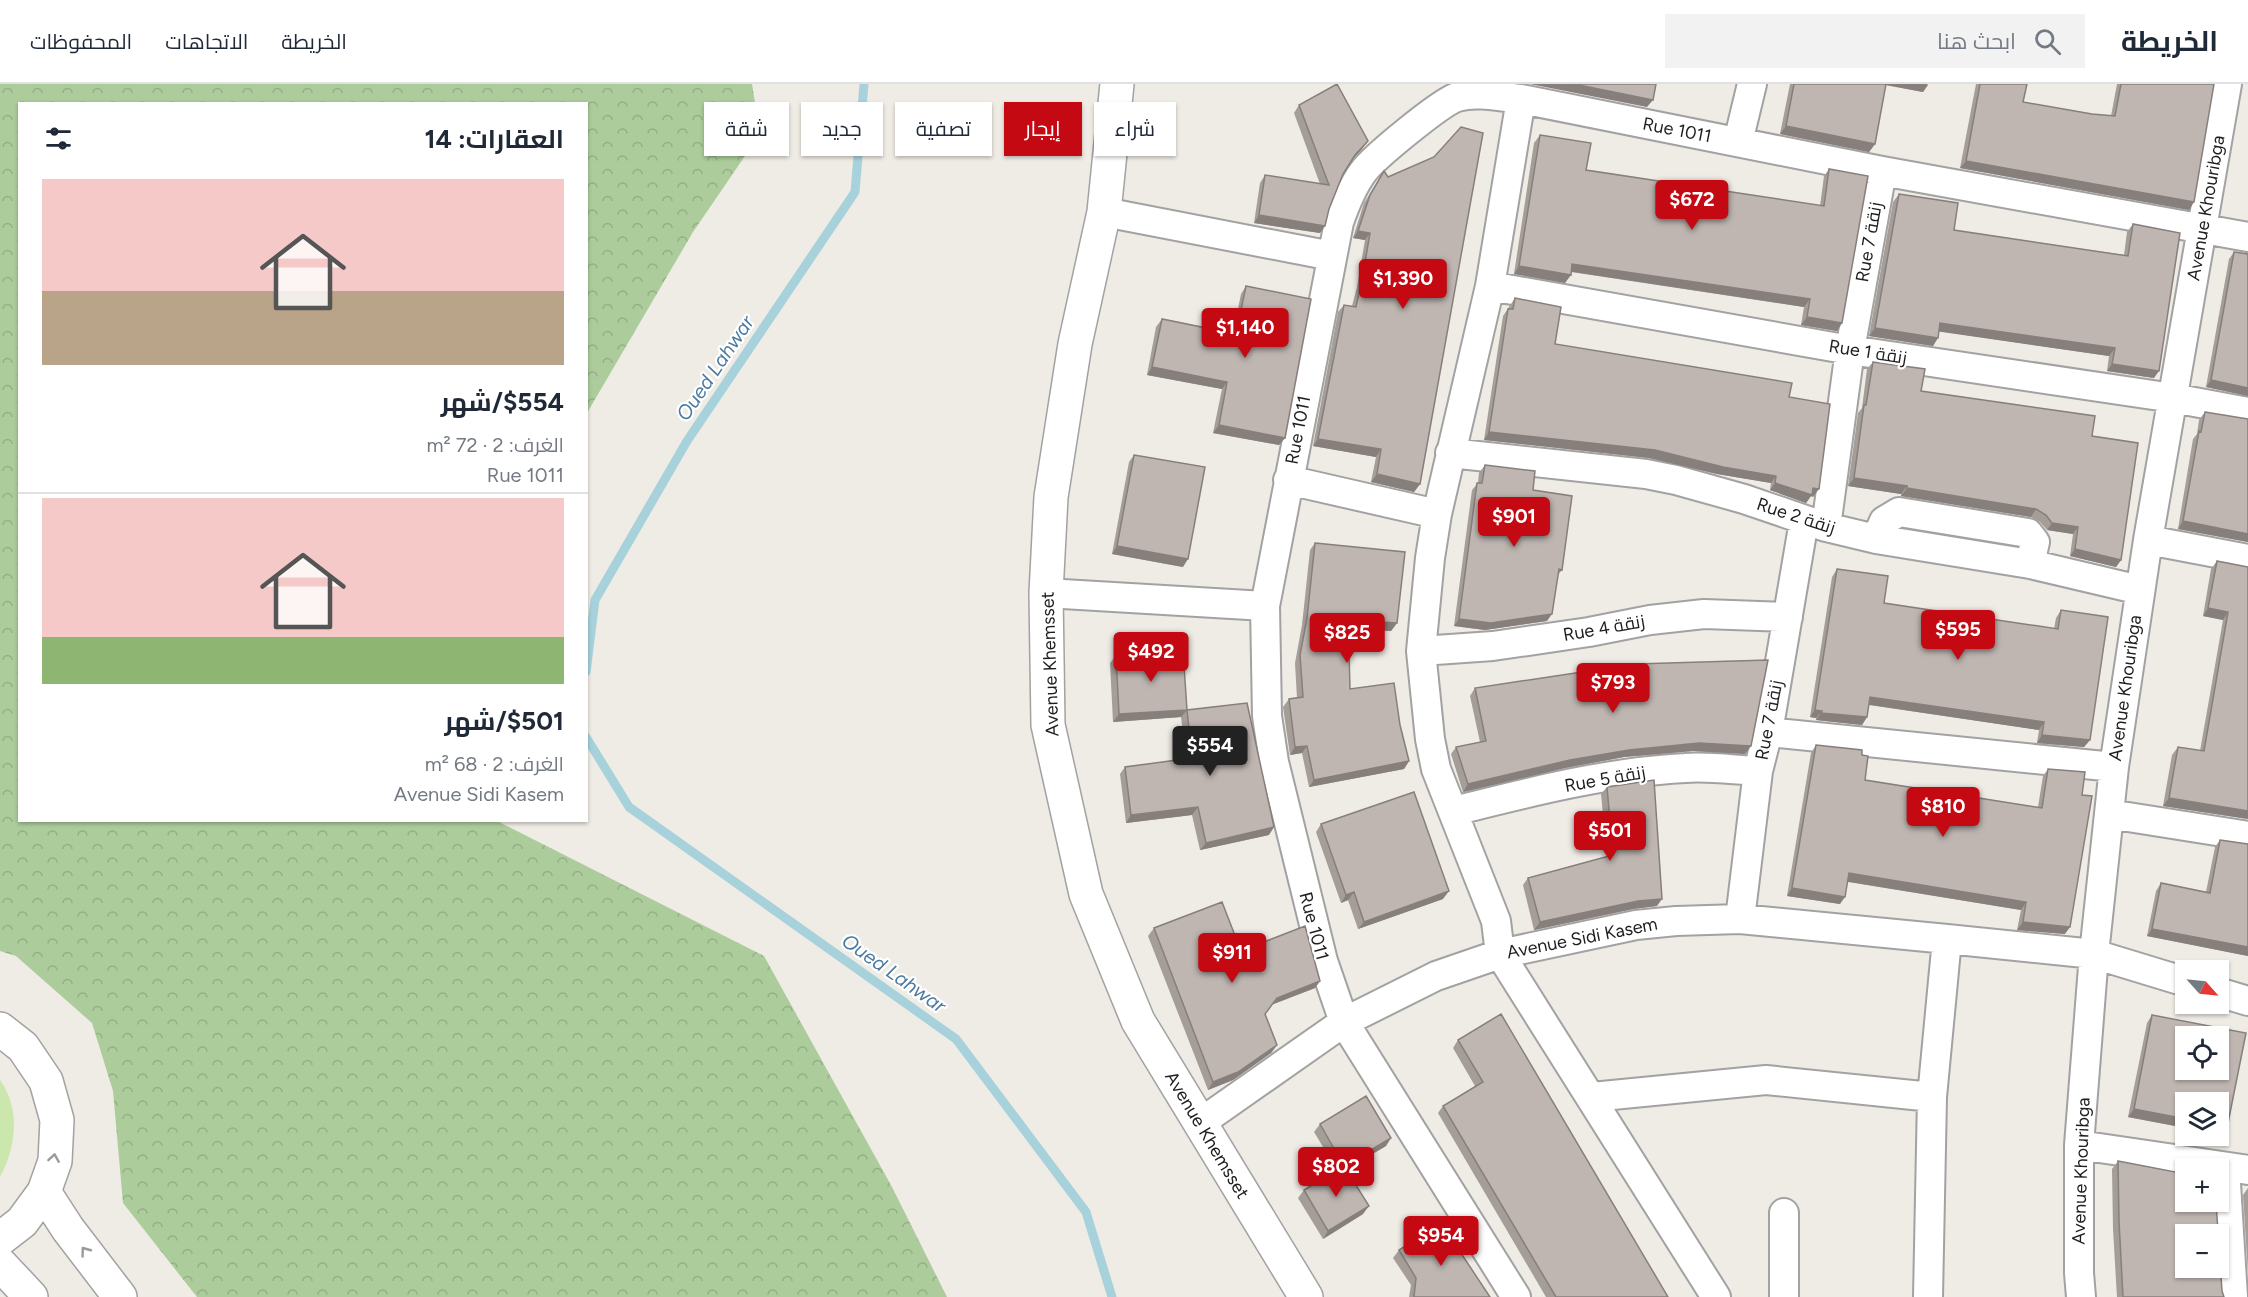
<!DOCTYPE html>
<html lang="ar">
<head>
<meta charset="utf-8">
<style>
  body { margin:0; font-family:Figtree,Cairo,sans-serif; background:#f2f2f3; color:#1f2937; direction:rtl; height:100vh; display:flex; flex-direction:column; font-size:22px; white-space:nowrap }
  * { box-sizing:border-box; margin:0 }
  p { font-size:20px; color:#747a83 }
  .icon { flex:none; width:33px; height:33px; fill:none; stroke:currentColor; stroke-width:2; stroke-linecap:round; stroke-linejoin:round }
  .map { position:relative; flex:1; overflow:hidden; direction:ltr }
  .panel { position:absolute; left:18px; top:18px; width:570px; height:720px; display:flex; flex-direction:column; background:#fff; border-radius:0px; box-shadow:0 2px 4px #0004; direction:rtl }
  .panel>* { flex:none }
  .guide { position:absolute; left:606px; top:18px; width:570px; height:54px; direction:rtl; display:flex; gap:12px }
  .needle { width:39px; rotate:117deg }
  .tools { position:absolute; left:2175px; top:876px; display:grid; gap:12px }
  .tools a { display:grid; place-items:center; width:54px; height:54px; border-radius:0px; background:#fff; box-shadow:0 2px 4px #0004; font-size:30px }
  .price { position:absolute; translate:-50% -51px; padding:0 14px; border-radius:6px; background:#c40913; color:#fff; font-size:20px; line-height:39px; filter:drop-shadow(0 2px 3px #0008) }
  .price::after { content:''; position:absolute; left:50%; top:36px; width:18px; height:14px; margin-left:-9px; background:inherit; clip-path:polygon(0 0,100% 0,50% 100%) }
  .price.current { background:#222; color:#fff }
  ul { padding:0; list-style:none }
  li { display:grid; align-content:center; gap:12px; height:318px; padding:0 24px }
  li+li { border-top:2px solid #e0e1e3 }
  li span { display:grid; place-items:center; height:186px; border-radius:0px; color:#555 }
  li>.icon { margin-inline-start:auto }
  span .icon { width:108px; height:108px; fill:#fffc; stroke-width:1 }
  li b { font-size:26px }
  h2 { display:flex; justify-content:space-between; align-items:center; height:72px; padding:0 24px; font-size:26px }
  .tag { padding:0 21px; border-radius:0px; background:#fff; box-shadow:0 2px 4px #0004; font-size:21px; line-height:54px }
  .tag.current { background:#c40913; color:#fff }
  header { display:flex; align-items:center; gap:36px; box-sizing:border-box; height:84px; padding:0 30px; background:#fff; border-bottom:2px solid #e0e1e3 }
  header strong { font-size:28px }
  nav { display:flex; gap:33px; margin-inline-start:auto; font-size:21px }
  .search { width:420px; height:54px; background:#f2f2f3; display:flex; align-items:center; gap:15px; box-sizing:border-box; padding:0 21px; border-radius:0px; color:#747a83; font-size:22px }
  .map>svg:first-child { display:block }
  .grass { fill:#cce7ad }
  .forest { fill:url(#forest-crowns) }
  .lines { fill:none; stroke-linecap:round; stroke-linejoin:round }
  .stream { stroke:#a7d2db; stroke-width:9 }
  .minor-casing { stroke:#a2a2a2; stroke-width:32 }
  .tertiary-casing { stroke:#a2a2a2; stroke-width:36 }
  .minor { stroke:#fff; stroke-width:28 }
  .tertiary { stroke:#fff; stroke-width:33 }
  .wall { fill:#a49d98 }
  .shaded-wall { fill:#867f7c }
  .building { fill:#bfb6b1; stroke:#867f7c; stroke-width:1.5; fill-rule:evenodd }
  .oneway { stroke:#9a9a9a }
  .labels { text-anchor:middle; stroke-width:4.5; stroke-linejoin:round; paint-order:stroke }
  .street-label { font-size:18px; fill:#1e1e1e; stroke:#fff }
  .water-label { font-size:20px; font-style:italic; fill:#4c7ba2; stroke:#fff }
</style>
</head>
<body>
<header>
<strong>الخريطة</strong>
<div class="search"><svg class="icon" aria-label="search" viewBox="0 0 24 24"><circle cx="10" cy="10" r="6"/><path d="M15 15l6 6"/></svg>ابحث هنا</div>
<nav><a>الخريطة</a><a>الاتجاهات</a><a>المحفوظات</a></nav>
</header>
<div class="map">
<svg width="2248" height="1213" viewBox="0 0 2248 1213">
  <defs>
    <pattern id="forest-crowns" width="20" height="18" patternUnits="userSpaceOnUse" patternTransform="scale(1.5)"><rect width="20" height="18" fill="#accc9b"/><path d="M2 6a3 3 0 1 1 6 0M12 15a3 3 0 1 1 6 0" fill="none" stroke="#94af85"/></pattern>
  </defs>
  <rect width="100%" height="100%" fill="#efebe5"/>
  <path class="grass" d="M0,996C21,1025 16,1063 0,1093Z"/>
  <path class="forest" d="M0,0H752L760,50L693,148L587,329L586,20H20V736L497,737L764,872L892,1103L947,1213H197L123,1119L113,1007L92,939L16,872L0,867Z"/>
  <g class="lines">
    <path class="stream" d="M586,588L595,516L687,357L855,108L864,0
      M586,653L629,723L956,955L1086,1128L1112,1213"/>
    <g class="minor-casing">
      <path id="minor" d="M1521,15L1490,202L1437,430L1430,474L1421,567L1430,655L1436,685L1496,837L1500,870L1716,1213
        M1738,58L1752,0
        M1104,128L1332,172
        M1490,202L1850,266L2173,314L2248,328
        M1450,369L1646,390L1676,396L1744,415L1826,443L1876,455L2030,480L2140,506
        M1288,396L1437,430
        M1826,443L1850,266L1882,87
        M1876,455L1884,437L1899,428L2028,449L2035,458L2030,480
        M2148,456L2248,475
        M1046,509L1265,522
        M1421,567L1493,562L1589,548L1650,536L1704,530L1788,533
        M1768,648L2114,683
        M1454,727C1529,708 1607,688 1685,684C1709,682 1734,686 1758,687
        M2109,730L2248,752
        M1740,835L1758,687L1768,648L1804,437
        M2218,908L2248,917
        M1592,1013L1766,996L1932,1013
        M1200,1039L1344,938L1436,892L1500,870L1636,841L1676,837L1740,835L1947,855L2094,870L2186,898
        M2079,1061L2248,1086
        M2225,1083L2233,1213
        M1784,1129V1213
        M1516,1213L1344,938L1323,877L1274,678L1267,632L1265,522L1339,138C1345,121 1352,103 1363,88C1374,73 1440,19 1457,13C1477,7 1501,13 1521,15L1882,87L2248,153
        M1928,1213L1932,1013L1947,855
        M2081,1213L2079,1189V1061L2094,870L2114,683L2148,456L2227,0"/>
    </g>
    <g class="tertiary-casing">
      <path id="tertiary" d="M1117,0L1104,128L1075,260L1051,413L1046,509L1048,641L1086,810L1138,937L1306,1213
        M0,945L23,963L46,997L57,1036L55,1077L44,1108L22,1138L0,1155
        M44,1108L68,1145L120,1213
        M0,1180L31,1213"/>
    </g>
    <use href="#minor" class="minor"/>
    <use href="#tertiary" class="tertiary"/>
  </g>
  <path class="wall" d="M1790,0H1928L1923,8L1885,1L1875,60L1869,68L1780,50Z
    M1976,0H2027L2023,18L2092,30L2111,32L2117,0H2214L2189,126L1960,84Z
    M1299,21L1362,65L1351,76L1343,90L1320,149L1254,139L1260,99L1265,91L1320,100L1294,29Z
    M1540,51L1586,86L1820,122L1824,92L1829,85L1842,239L1837,247L1801,241L1804,223L1571,188L1565,199L1514,190L1534,59Z
    M1384,87L1420,400L1414,408L1371,398L1376,373L1313,362L1338,228L1344,221L1352,222L1357,203L1365,156L1353,154L1364,119Z
    M1899,110L1954,146L2124,171L2127,148L2133,140L2154,294L2107,287L2109,272L1939,247L1933,262L1869,252L1893,118Z
    M2234,168L2248,170V312L2206,303L2229,175Z
    M1246,202L1285,354L1279,361L1213,349L1222,305L1147,291L1156,243L1162,235L1233,249L1241,210Z
    M1515,214L1555,260L1789,313L1813,413L1811,412L1806,419L1770,406L1771,399L1717,390L1649,374L1484,356L1503,232Z
    M1873,278L1921,307L2092,352L2121,476L2116,483L2070,472L2073,450L2047,446L2040,438L2031,433L1901,412V410L1848,402L1858,329L1862,324L1867,285Z
    M2205,328L2248,458L2178,445L2193,355L2197,350L2199,336Z
    M1134,371L1183,483L1112,470L1129,378Z
    M1485,381L1533,406L1562,486L1558,491L1547,537L1485,546L1454,542L1472,406L1478,399L1479,389Z
    M1315,459L1397,539L1391,547L1350,544L1349,568L1350,605L1400,641L1409,677L1404,685L1309,703L1302,669L1290,671L1283,623L1289,615L1297,614L1295,579L1302,541L1310,466Z
    M2217,477L2248,483V735L2163,722L2172,671L2178,663L2200,667L2223,536L2203,532L2211,485Z
    M1837,485L1884,519L2054,545L2056,534L2061,526L2090,656L2084,663L2037,659L2039,646L1869,621L1867,633L1862,641L1816,636V634L1810,633L1832,493Z
    M1116,571L1187,626L1269,751L1200,766L1192,731L1126,739L1120,690L1125,683L1186,675L1181,633L1113,638L1110,579Z
    M1475,604L1751,662L1745,670L1693,667L1624,673L1565,684L1463,708L1451,670L1456,663L1480,658L1470,612Z
    M1816,661L1862,671L1865,696L2038,723L2043,692L2048,685L2065,850L2017,846L2021,826L1848,798L1840,820L1787,812L1811,669Z
    M1607,703L1657,822L1633,825L1534,846L1523,801L1528,794L1607,772L1601,710Z
    M1321,740L1443,815L1358,845L1348,816L1341,819L1316,748Z
    M2220,756L2248,872L2147,852L2156,807L2161,799L2206,808L2215,763Z
    M1154,844L1320,897L1315,904L1271,921L1265,930L1277,961L1271,969L1233,996L1208,1006L1148,852Z
    M2152,931L2227,1044L2222,1051L2128,1033L2147,939Z
    M1458,956L1668,1213H1546L1438,1029L1443,1022L1475,1002L1453,964Z
    M1320,1040L1386,1062L1346,1085L1363,1130L1323,1155L1298,1114L1304,1106L1337,1086L1314,1048Z
    M2118,1077L2222,1207L2224,1213H2117L2113,1145L2112,1085Z
    M2248,1104V1189L2243,1111Z
    M1399,1166L1490,1213H1409L1411,1201L1393,1174Z"/>
  <path class="shaded-wall" d="M1530,0H1574L1653,16L1647,23Z
    M1881,0H1925L1928,1L1923,8Z
    M1786,42L1875,60L1869,68L1780,50Z
    M1368,57L1362,65L1349,79L1355,71Z
    M1966,77L2194,118L2189,126L1960,84Z
    M1259,131L1325,142L1320,149L1254,139Z
    M1358,147L1370,149L1365,156L1353,154Z
    M1572,180L1810,215L1804,223L1567,187Z
    M1519,182L1571,191L1565,199L1514,190Z
    M1807,233L1842,239L1837,247L1801,241Z
    M1940,239L2115,264L2109,272L1935,247Z
    M1875,244L1938,254L1933,262L1869,252Z
    M2112,280L2159,287L2154,294L2107,287Z
    M1152,283L1227,298L1222,305L1147,291Z
    M2211,296L2248,304V312L2206,303Z
    M1219,341L1285,354L1279,361L1213,349Z
    M1489,348L1655,366L1776,392L1771,399L1717,390L1649,374L1484,356Z
    M1318,355L1381,365L1376,373L1313,362Z
    M1377,390L1420,400L1414,408L1371,398Z
    M1854,394L1907,402L1901,410L1848,402Z
    M1775,399L1813,404L1819,405L1813,413L1811,412L1806,419L1770,406Z
    M1907,404L2036,425L2031,433L1901,412Z
    M2183,437L2248,450V458L2178,445Z
    M2052,439L2078,443L2073,450L2047,446Z
    M1117,462L1188,475L1183,483L1112,470Z
    M2075,465L2121,476L2116,483L2070,472Z
    M2208,524L2228,528L2223,536L2203,532Z
    M1552,530L1547,537L1485,546L1454,542L1459,535Z
    M1351,536L1397,539L1391,547L1346,544Z
    M1870,613L2044,638L2039,646L1864,620Z
    M1187,626L1181,633L1113,638L1119,630Z
    M1815,626L1822,627L1816,634L1810,633Z
    M1821,629L1867,633L1862,641L1816,636Z
    M2042,651L2090,656L2084,663L2037,659Z
    M1699,659L1751,662L1745,670L1693,667L1624,673L1565,684L1463,708L1468,700L1570,676L1629,666Z
    M1307,662L1302,669L1290,671L1295,663Z
    M1409,677L1404,685L1309,703L1314,696Z
    M2169,714L2248,727V735L2163,722Z
    M1198,723L1192,731L1126,739L1131,731Z
    M1274,743L1269,751L1200,766L1206,759Z
    M1849,789L2026,818L2021,826L1844,797Z
    M1792,804L1845,813L1840,820L1787,812Z
    M1449,807L1443,815L1358,845L1364,838Z
    M1354,808L1348,816L1341,819L1346,811Z
    M1662,815L1657,822L1633,825L1534,846L1540,838L1638,817Z
    M2023,838L2070,843L2065,850L2017,846Z
    M2152,845L2248,863V872L2147,852Z
    M1320,897L1315,904L1271,921L1277,914Z
    M1277,961L1271,969L1233,996L1208,1006L1213,998Z
    M2134,1025L2186,1035V1044L2128,1033Z
    M2218,1042L2227,1044L2222,1051H2218Z
    M1391,1054L1386,1062L1339,1090L1344,1082Z
    M1369,1122L1363,1130L1323,1155L1328,1147Z"/>
  <path class="building" d="M1337,0L1368,57L1355,71L1343,90L1329,125L1325,142L1259,131L1265,91L1329,101L1299,21Z
    M1574,0H1656L1653,16Z
    M1794,0H1886L1875,60L1786,42Z
    M1980,0H2027L2023,18L2092,30L2115,32L2121,0H2214L2194,118L1966,77Z
    M1461,43L1483,49L1420,400L1377,390L1381,365L1318,355L1344,221L1356,223L1362,196L1370,149L1358,147L1370,111L1384,87L1388,93L1434,73Z
    M1540,51L1591,59L1586,86L1824,122L1829,85L1868,92L1842,239L1807,233L1810,215L1572,180L1571,191L1519,182Z
    M1899,110L1958,119L1954,146L2128,172L2133,140L2180,149L2159,287L2112,280L2115,264L1940,239L1938,254L1875,244Z
    M2234,168L2248,170V304L2211,296Z
    M1246,202L1311,215L1285,354L1219,341L1227,298L1152,283L1162,235L1236,250Z
    M1515,214L1561,223L1555,260L1792,299L1789,313L1830,320L1819,405L1813,404L1812,411L1775,399L1776,392L1723,383L1655,366L1489,348L1508,225H1513Z
    M1873,278L1925,285L1921,307L2095,332L2092,352L2138,359L2121,476L2075,465L2078,443L2052,439L2046,431L2036,425L1907,404V402L1854,394L1864,321H1866Z
    M2205,328L2248,335V450L2183,437L2199,347L2201,348Z
    M1134,371L1205,383L1188,475L1117,462Z
    M1485,381L1535,387L1533,406L1572,412L1562,486L1559,485L1552,530L1491,539L1459,535L1477,399H1482Z
    M1315,459L1405,468L1397,539L1351,536L1349,568L1350,605L1394,599L1400,641L1409,677L1314,696L1307,662L1295,663L1289,615L1303,613L1300,571L1307,534Z
    M2217,477L2248,483V727L2169,714L2178,663L2204,667L2228,528L2208,524Z
    M1837,485L1888,492L1884,519L2058,545L2061,526L2108,533L2090,656L2042,651L2044,638L1870,613L1867,633L1821,629L1822,627L1815,626Z
    M1183,567L1187,626L1119,630L1116,571Z
    M1768,576L1751,662L1699,659L1629,666L1570,676L1468,700L1456,663L1486,657L1475,604L1635,580Z
    M1247,619L1274,743L1206,759L1198,723L1131,731L1125,683L1192,674L1187,626Z
    M1816,661L1862,666V671L1868,672L1865,696L2042,724L2048,685L2085,688L2082,711L2092,712L2070,843L2023,838L2026,818L1849,789L1845,813L1792,804Z
    M1654,696L1662,815L1638,817L1540,838L1528,794L1613,771L1607,703Z
    M1414,708L1449,807L1364,838L1354,808L1346,811L1321,740Z
    M2220,756L2248,760V863L2152,845L2161,799L2210,809Z
    M1222,818L1241,867L1305,842L1320,897L1277,914L1265,930L1277,961L1238,988L1213,998L1154,844Z
    M1501,930L1668,1213H1556L1443,1022L1483,998L1458,956Z
    M2152,931L2246,949L2227,1044L2218,1042V1018H2186V1035L2134,1025ZM2186,952H2218V986H2186Z
    M1366,1012L1391,1054L1344,1082L1320,1040Z
    M2118,1077L2186,1090V1118H2216L2222,1207L2224,1213H2123L2119,1137ZM2186,1150H2218V1184H2186Z
    M1344,1082L1369,1122L1328,1147L1304,1106Z
    M1441,1139L1490,1213H1414L1416,1194L1399,1166Z"/>
  <defs><path id="oneway-chevron" d="M-2-3.5L2.5 0L-2 3.5" fill="none" stroke-width="1.6" stroke-linecap="round" stroke-linejoin="round" transform="scale(1.5)"/></defs>
  <g class="oneway">
    <use href="#oneway-chevron" transform="translate(54 1074) rotate(-81)"/>
    <use href="#oneway-chevron" transform="translate(85 1167) rotate(-127)"/>
  </g>
  <g class="labels">
    <g class="street-label">
      <text transform="translate(1677 46) rotate(11)" y="6">Rue 1011</text>
      <text transform="translate(2206 124) rotate(-80)" y="6">Avenue Khouribga</text>
      <text transform="translate(1869 158) rotate(-80)" y="6">Rue 7 زنقة</text>
      <text transform="translate(1868 268) rotate(9)" y="6">Rue 1 زنقة</text>
      <text transform="translate(1298 346) rotate(-79)" y="6">Rue 1011</text>
      <text transform="translate(1796 432) rotate(18)" y="6">Rue 2 زنقة</text>
      <text transform="translate(1604 544) rotate(-10)" y="6">Rue 4 زنقة</text>
      <text transform="translate(1050 580) rotate(-92)" y="6">Avenue Khemsset</text>
      <text transform="translate(2125 604) rotate(-82)" y="6">Avenue Khouribga</text>
      <text transform="translate(1769 636) rotate(-79)" y="6">Rue 7 زنقة</text>
      <text transform="translate(1605 695) rotate(-10)" y="6">Rue 5 زنقة</text>
      <text transform="translate(1314 842) rotate(75)" y="6">Rue 1011</text>
      <text transform="translate(1582 854) rotate(-11)" y="6">Avenue Sidi Kasem</text>
      <text transform="translate(1207 1051) rotate(59)" y="6">Avenue Khemsset</text>
      <text transform="translate(2081 1087) rotate(-88)" y="6">Avenue Khouribga</text>
    </g>
    <g class="water-label">
      <text transform="translate(715 284) rotate(-56)" y="7">Oued Lahwar</text>
      <text transform="translate(894 889) rotate(35)" y="7">Oued Lahwar</text>
    </g>
  </g>
</svg>
<div class="tools">
<a><svg class="needle" viewBox="-14 -14 28 28"><path d="M0-13l5 13h-10z" fill="#e53935"/><path d="M0 13l5-13h-10z" fill="#747a83"/></svg></a>
<a><svg class="icon" aria-label="locate" viewBox="0 0 24 24"><circle cx="12" cy="12" r="6"/><path d="M12 2v4M12 18v4M2 12h4M18 12h4"/></svg></a>
<a><svg class="icon" aria-label="layers" viewBox="0 0 24 24"><path d="M12 4l9 5-9 5-9-5zM3 14l9 5 9-5"/></svg></a>
<a>+</a>
<a>−</a>
</div>
<b class="price" style="left:1692px;top:147px">$672</b>
<b class="price" style="left:1403px;top:226px">$1,390</b>
<b class="price" style="left:1245px;top:275px">$1,140</b>
<b class="price" style="left:1514px;top:464px">$901</b>
<b class="price" style="left:1958px;top:577px">$595</b>
<b class="price" style="left:1347px;top:580px">$825</b>
<b class="price" style="left:1151px;top:599px">$492</b>
<b class="price" style="left:1613px;top:630px">$793</b>
<b class="price current" style="left:1210px;top:693px">$554</b>
<b class="price" style="left:1943px;top:754px">$810</b>
<b class="price" style="left:1610px;top:778px">$501</b>
<b class="price" style="left:1232px;top:900px">$911</b>
<b class="price" style="left:1336px;top:1114px">$802</b>
<b class="price" style="left:1441px;top:1183px">$954</b>
<div class="guide">
<a class="tag">شراء</a>
<a class="tag current">إيجار</a>
<a class="tag">تصفية</a>
<a class="tag">جديد</a>
<a class="tag">شقة</a>
</div>
<section class="panel">
<h2>العقارات: 14<svg class="icon" aria-label="filters" viewBox="0 0 24 24"><path d="M4 7h16M4 17h16"/><circle cx="9" cy="7" r="2"/><circle cx="15" cy="17" r="2"/></svg></h2>
<ul>
<li><span style="background:linear-gradient(#f6c9c9 60%,#b9a48a 0)"><svg class="icon" aria-label="home" viewBox="0 0 24 24"><path d="M3 11l9-7 9 7M6 9v11h12V9"/></svg></span><div><b>$554/شهر</b><p>الغرف: 2 · 72 m²</p><p>Rue 1011</p></div></li>
<li><span style="background:linear-gradient(#f6c9c9 75%,#8fb573 0)"><svg class="icon" aria-label="home" viewBox="0 0 24 24"><path d="M3 11l9-7 9 7M6 9v11h12V9"/></svg></span><div><b>$501/شهر</b><p>الغرف: 2 · 68 m²</p><p>Avenue Sidi Kasem</p></div></li>
</ul>
</section>
</div>
</body>
</html>
